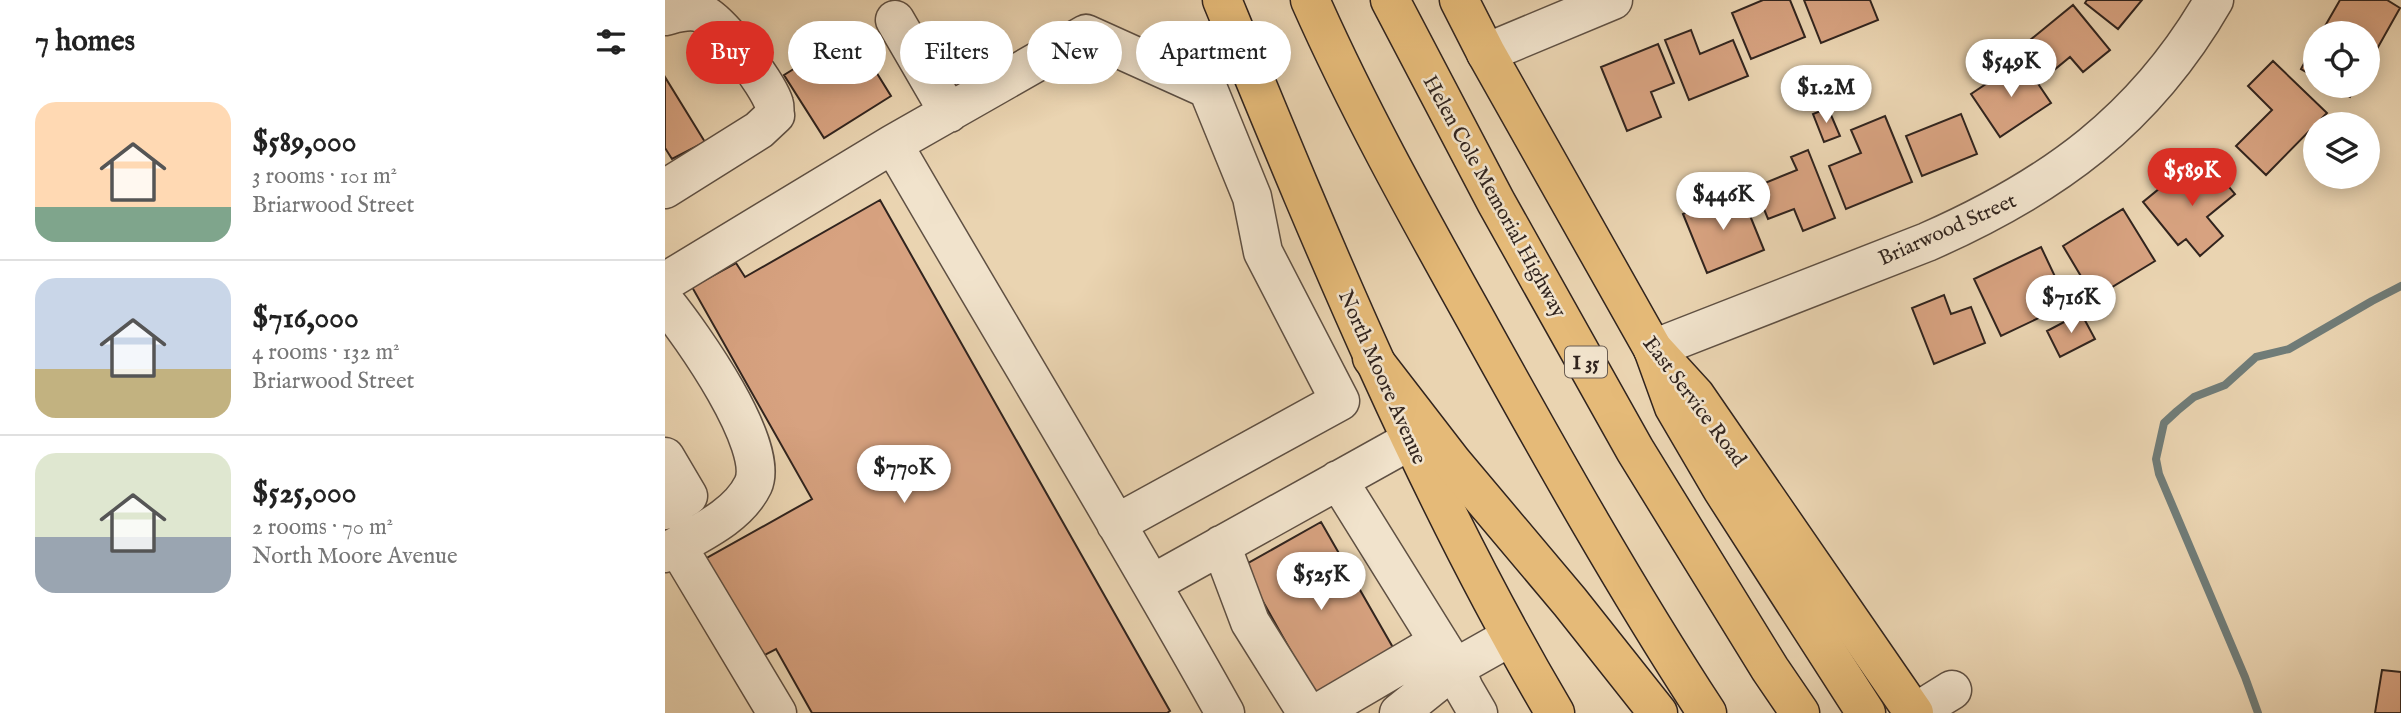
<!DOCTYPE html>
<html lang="en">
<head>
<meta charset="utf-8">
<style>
  body { margin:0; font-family:"IM FELL English",serif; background:#f6f6f6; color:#222; height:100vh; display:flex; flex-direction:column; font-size:26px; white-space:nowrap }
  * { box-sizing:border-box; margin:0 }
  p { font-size:23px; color:#767676 }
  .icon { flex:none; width:38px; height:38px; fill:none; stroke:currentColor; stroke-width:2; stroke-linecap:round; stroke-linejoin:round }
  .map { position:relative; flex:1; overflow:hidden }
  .sheet { display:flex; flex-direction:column; background:#fff; width:665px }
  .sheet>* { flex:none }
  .guide { position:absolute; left:21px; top:21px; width:665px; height:63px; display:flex; gap:14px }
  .fabs { position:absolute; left:1638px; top:21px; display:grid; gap:14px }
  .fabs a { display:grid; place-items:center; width:77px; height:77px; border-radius:50%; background:#fff; box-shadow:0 4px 18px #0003; font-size:35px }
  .price { position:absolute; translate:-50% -60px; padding:0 16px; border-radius:24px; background:#fff; color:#222; font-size:23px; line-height:46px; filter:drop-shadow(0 2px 4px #0008) }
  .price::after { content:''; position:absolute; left:50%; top:42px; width:21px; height:16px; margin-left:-10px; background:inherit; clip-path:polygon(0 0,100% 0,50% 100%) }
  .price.current { background:#d93025; color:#fff }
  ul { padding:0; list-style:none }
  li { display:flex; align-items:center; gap:21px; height:175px; padding:0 35px }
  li+li { border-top:2px solid #e0e0e0 }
  li span { display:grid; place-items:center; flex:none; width:196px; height:140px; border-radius:21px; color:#555 }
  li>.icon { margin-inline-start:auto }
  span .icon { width:84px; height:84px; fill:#fffc; stroke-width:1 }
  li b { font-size:30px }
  h2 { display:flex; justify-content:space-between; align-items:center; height:84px; padding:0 35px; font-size:30px }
  .pill { padding:0 24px; border-radius:32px; background:#fff; box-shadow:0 4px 18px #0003; font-size:24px; line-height:63px }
  .pill.current { background:#d93025; color:#fff }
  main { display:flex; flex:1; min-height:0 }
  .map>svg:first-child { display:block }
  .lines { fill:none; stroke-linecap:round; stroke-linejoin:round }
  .stream { stroke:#707c78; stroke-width:8 }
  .building { fill:#d7a280; stroke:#31241e; stroke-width:2 }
  .minor-casing { stroke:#5f5043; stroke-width:41 }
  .major-casing { stroke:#31241e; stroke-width:41 }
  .highway-casing { stroke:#31241e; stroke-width:41 }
  .minor { stroke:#f1e3cc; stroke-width:38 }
  .major { stroke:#e5ba78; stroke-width:38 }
  .highway { stroke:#e5ba78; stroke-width:38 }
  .labels { text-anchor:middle; stroke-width:5; stroke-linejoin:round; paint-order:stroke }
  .shield { fill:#f1e3cc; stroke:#6b5d52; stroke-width:2 }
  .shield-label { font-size:19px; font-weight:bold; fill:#31241e }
  .street-label { font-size:21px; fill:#31241e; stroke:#f1e3cc }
</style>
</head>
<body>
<main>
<section class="sheet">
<h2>7 homes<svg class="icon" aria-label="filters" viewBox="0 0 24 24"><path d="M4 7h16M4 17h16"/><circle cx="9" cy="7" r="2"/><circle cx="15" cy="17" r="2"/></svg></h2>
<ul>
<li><span style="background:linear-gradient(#ffd9b3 75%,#7fa58c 0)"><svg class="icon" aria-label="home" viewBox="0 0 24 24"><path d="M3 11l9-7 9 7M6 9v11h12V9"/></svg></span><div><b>$589,000</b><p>3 rooms · 101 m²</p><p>Briarwood Street</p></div></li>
<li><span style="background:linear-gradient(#c9d6e8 65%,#c2b280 0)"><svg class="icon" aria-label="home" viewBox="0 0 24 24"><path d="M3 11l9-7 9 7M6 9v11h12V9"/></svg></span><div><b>$716,000</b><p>4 rooms · 132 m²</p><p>Briarwood Street</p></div></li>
<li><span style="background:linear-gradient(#dfe7d0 60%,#9aa5b1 0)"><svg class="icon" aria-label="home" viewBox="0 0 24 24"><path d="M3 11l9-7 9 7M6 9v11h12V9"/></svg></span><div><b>$525,000</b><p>2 rooms · 70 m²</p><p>North Moore Avenue</p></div></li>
</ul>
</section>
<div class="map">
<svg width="1736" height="713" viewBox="0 0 1736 713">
  <rect width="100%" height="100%" fill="#ead4b1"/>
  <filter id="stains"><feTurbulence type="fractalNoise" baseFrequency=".00286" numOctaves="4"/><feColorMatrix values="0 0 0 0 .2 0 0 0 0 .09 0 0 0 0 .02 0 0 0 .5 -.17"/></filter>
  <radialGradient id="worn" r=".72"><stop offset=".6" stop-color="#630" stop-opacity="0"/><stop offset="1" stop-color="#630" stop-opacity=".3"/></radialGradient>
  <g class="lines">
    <path class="stream" d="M1593,713L1580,677L1494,474L1491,459L1499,423L1512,411L1529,397L1560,385L1591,357L1624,349L1707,301L1736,286"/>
  </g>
  <path class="building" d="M1098,0H1125L1140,37L1086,59L1067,13Z
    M1139,0H1205L1213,20L1156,43Z
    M1422,0H1477L1453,29L1420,3Z
    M1675,0H1722L1735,8L1703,65V33H1656Z
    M1408,5L1445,50L1418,72L1405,57L1383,75L1359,45Z
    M1026,30L1035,54L1068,40L1083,76L1024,100L1000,40Z
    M187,33L226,96L159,138L119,75Z
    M1650,43V77L1636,69Z
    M993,44L1009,83L986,92L996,117L962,131L936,67Z
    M1357,60L1386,103L1335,137L1306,94Z
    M1608,61L1662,113L1601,175L1571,146L1607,110L1583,86Z
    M0,77L40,142L7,159L0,148Z
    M1665,86H1691L1685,97Z
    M1163,108L1175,136L1159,142L1148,114Z
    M1296,114L1312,154L1257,176L1241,136Z
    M1220,116L1247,182L1181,209L1164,166L1196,153L1186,130Z
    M1143,150L1170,218L1138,231L1129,209L1103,219L1090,187L1132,170L1126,157Z
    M1543,162L1570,194L1542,217L1558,236L1535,256L1521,239L1513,245L1478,202L1500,184L1507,192Z
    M1075,191L1099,250L1042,273L1018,214Z
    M215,200L505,711L502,713H147L111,649L96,657L40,559L147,499L27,287L71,263L80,277Z
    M1458,209L1490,261L1429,298L1398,246Z
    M1376,247L1403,304L1336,336L1309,279Z
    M1279,295L1286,314L1306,307L1320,343L1269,364L1247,308Z
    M1416,313L1430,339L1395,357L1382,331Z
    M656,522L734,658L655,703L578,566Z
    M1717,670L1736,672V713H1710Z"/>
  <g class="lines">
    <g class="minor-casing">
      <path id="minor" d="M0,16C12,13 26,8 38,14C56,22 103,84 109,104C110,107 109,111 110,115L94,130L0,189
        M230,20L284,113
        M821,53L948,0
        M228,144L421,34L543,89L587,197L598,252L675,401L451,524
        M0,282L228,144C338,334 453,521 560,713
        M0,302C26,334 106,446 88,485C72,518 30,535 0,553
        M988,349L1262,242C1387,187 1480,120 1549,0
        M0,457L23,496L0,510
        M673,480L790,668L799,689L813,713
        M556,545L585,622L642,713
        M12,546L112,713
        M487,584L746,440
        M653,713L774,642
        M734,713L790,668L845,637
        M1250,713L1287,690"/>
    </g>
    <g class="major-casing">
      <path id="major" d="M557,0C657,243 756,486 890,713
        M794,0L821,53L988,349L1030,395L1249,713"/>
    </g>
    <g class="highway-casing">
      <path id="highway" d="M645,0C695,113 756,221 816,329C888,459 961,589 1042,713
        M725,0L831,202L970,450L1105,669L1135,713
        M988,349L1009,407L1057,489L1201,713
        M707,358L788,463L905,602L993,713"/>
    </g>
    <use href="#minor" class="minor"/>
    <use href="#major" class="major"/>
    <use href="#highway" class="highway"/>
  </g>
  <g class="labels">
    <rect class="shield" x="900" y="346.5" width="42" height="31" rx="5"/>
    <g class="shield-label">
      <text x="921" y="369">I 35</text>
    </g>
    <g class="street-label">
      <text transform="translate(830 196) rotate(61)" y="7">Helen Cole Memorial Highway</text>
      <text transform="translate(1282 229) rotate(-24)" y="7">Briarwood Street</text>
      <text transform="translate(718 377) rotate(66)" y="7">North Moore Avenue</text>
      <text transform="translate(1030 401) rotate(53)" y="7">East Service Road</text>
    </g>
  </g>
  <rect width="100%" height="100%" filter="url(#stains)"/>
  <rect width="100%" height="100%" fill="url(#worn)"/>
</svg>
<div class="fabs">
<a><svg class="icon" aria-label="locate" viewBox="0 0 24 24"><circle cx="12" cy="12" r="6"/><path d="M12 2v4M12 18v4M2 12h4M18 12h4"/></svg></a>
<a><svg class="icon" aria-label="layers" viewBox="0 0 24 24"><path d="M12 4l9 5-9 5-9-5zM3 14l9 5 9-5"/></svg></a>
</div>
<b class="price" style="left:1346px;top:99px">$549K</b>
<b class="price" style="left:1161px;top:125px">$1.2M</b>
<b class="price current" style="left:1527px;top:208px">$589K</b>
<b class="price" style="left:1058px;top:232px">$446K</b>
<b class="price" style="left:1406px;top:335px">$716K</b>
<b class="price" style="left:239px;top:505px">$770K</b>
<b class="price" style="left:656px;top:612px">$525K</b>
<div class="guide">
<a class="pill current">Buy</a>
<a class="pill">Rent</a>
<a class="pill">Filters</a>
<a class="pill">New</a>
<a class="pill">Apartment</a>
</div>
</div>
</main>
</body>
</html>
